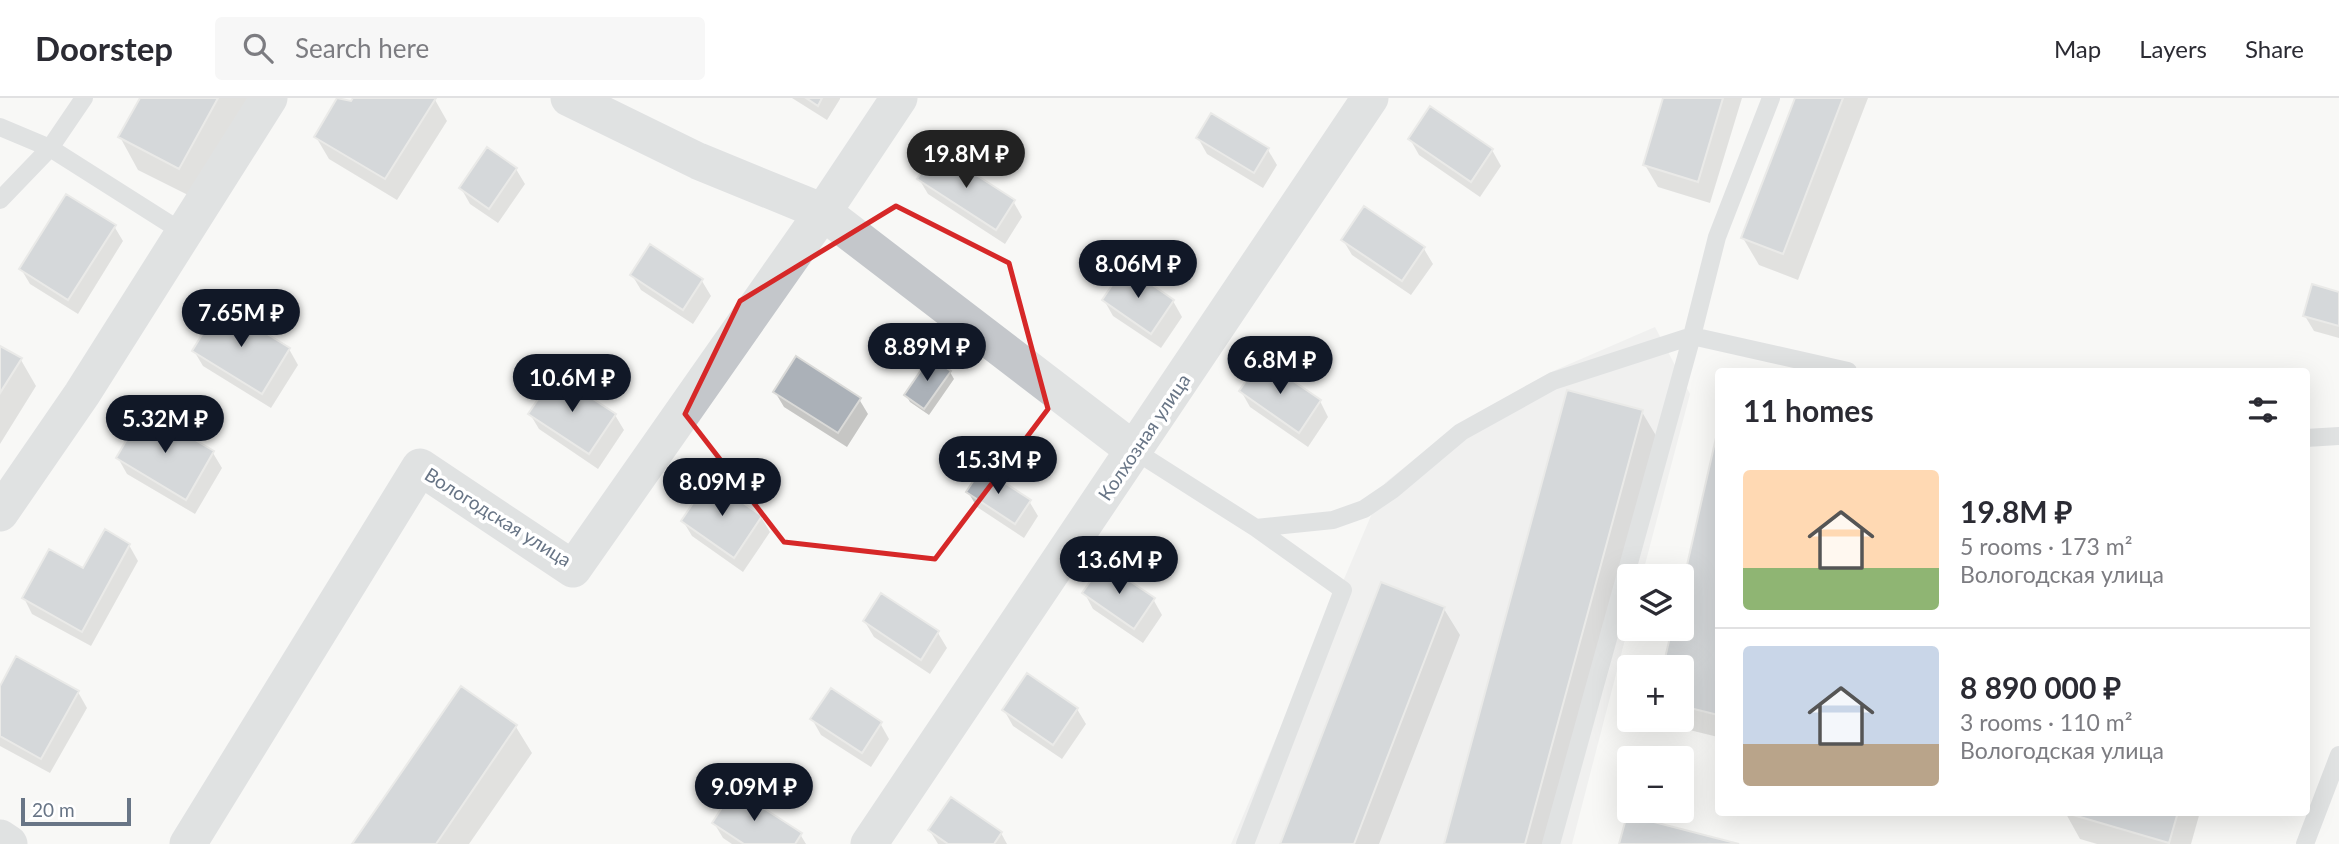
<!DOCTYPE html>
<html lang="en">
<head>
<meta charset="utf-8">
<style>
  body { margin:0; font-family:Lato,sans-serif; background:#f7f7f7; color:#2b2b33; height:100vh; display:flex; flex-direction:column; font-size:26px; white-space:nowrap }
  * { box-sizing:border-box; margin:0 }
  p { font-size:23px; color:#7c7c81 }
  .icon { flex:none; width:38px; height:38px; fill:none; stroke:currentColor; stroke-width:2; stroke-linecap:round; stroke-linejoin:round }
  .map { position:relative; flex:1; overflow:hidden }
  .side { position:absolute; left:1715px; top:270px; width:595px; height:448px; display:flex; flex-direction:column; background:#fff; border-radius:7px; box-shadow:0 7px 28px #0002 }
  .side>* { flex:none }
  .tools { position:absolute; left:1617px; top:466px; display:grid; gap:14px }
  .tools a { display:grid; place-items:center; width:77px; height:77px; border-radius:7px; background:#fff; box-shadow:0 7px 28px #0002; font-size:35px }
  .scale { position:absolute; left:21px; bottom:18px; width:110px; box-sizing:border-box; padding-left:7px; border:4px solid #687586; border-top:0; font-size:19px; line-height:24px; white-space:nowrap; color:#687586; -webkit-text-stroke:5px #fff; paint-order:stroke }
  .price { position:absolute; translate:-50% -60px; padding:0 16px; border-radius:24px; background:#111827; color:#fff; font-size:23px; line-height:46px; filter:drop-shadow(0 2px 4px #0008) }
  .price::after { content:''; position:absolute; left:50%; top:42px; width:21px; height:16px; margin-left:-10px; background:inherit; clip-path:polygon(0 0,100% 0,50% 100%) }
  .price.current { background:#222; color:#fff }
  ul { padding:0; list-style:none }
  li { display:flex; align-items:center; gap:21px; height:175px; padding:0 28px }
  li+li { border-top:2px solid #e1e1e2 }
  li span { display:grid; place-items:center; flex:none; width:196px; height:140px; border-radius:7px; color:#555 }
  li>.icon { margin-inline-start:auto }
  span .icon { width:84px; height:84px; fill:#fffc; stroke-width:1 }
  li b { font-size:30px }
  h2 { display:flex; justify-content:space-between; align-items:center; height:84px; padding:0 28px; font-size:30px }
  header { display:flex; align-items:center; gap:42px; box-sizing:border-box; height:98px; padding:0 35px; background:#fff; border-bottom:2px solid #e1e1e2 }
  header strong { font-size:33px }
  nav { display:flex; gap:38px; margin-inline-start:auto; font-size:24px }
  .search { width:490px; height:63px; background:#f7f7f7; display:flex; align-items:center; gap:18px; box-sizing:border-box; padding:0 24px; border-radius:7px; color:#7c7c81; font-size:26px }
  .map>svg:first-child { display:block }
  .built { fill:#e6e7e7 }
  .shadow { fill:#0003 }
  .building { fill:#abb1b8; stroke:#dadad8; stroke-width:2 }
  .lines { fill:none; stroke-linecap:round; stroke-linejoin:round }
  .lane { stroke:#c4c7cb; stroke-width:18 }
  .street { stroke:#c4c7cb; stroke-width:37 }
  .marked { fill:none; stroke:#d62828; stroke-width:5; stroke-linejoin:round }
  .labels { text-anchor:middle; stroke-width:7; stroke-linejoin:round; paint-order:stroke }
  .street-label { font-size:19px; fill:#687586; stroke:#fff }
</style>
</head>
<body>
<header>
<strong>Doorstep</strong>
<div class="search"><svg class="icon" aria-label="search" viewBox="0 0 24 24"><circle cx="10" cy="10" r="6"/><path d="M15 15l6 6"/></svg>Search here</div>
<nav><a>Map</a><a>Layers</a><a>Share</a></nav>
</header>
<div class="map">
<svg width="2339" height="746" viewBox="0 0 2339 746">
  <rect width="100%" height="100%" fill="#f8f8f6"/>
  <path class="built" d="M1655,229L1690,296L1642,478H1629V526L1572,746H1231L1385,385L1457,327L1551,274Z"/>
  <path class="shadow" d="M142,0H267L198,102L138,72L120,39Z
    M339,0L352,5L355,0H434L447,23L397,102L329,61L316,39Z
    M792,0H840V1L827,22Z
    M1665,0H1742L1710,105L1658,89L1645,67Z
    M1797,0H1868L1798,182L1759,167L1743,140Z
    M1198,40L1268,52L1277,67L1263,90L1207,56Z
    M1410,41L1492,52L1501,68L1480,99L1419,57Z
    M516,71L525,86L498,125L470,106L461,90Z
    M919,81L1013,103L1022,119L1005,146L928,96Z
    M114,128L123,143L78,216L30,186L21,171Z
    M1343,142L1424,151L1433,166L1411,197L1352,157Z
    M632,177L702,183L711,198L693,226L641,192Z
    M2339,196V240L2314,233L2305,218Z
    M1104,202L1173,203L1182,219L1161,250L1113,218Z
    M0,250L21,262L36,288L0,346Z
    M289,251L298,267L271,310L203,268L194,253Z
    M950,274L954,281L929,317L910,304L906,297Z
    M1241,293L1320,303L1328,319L1308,349L1250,309Z
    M775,294L859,301L868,316L847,349L784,309Z
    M1642,314L1658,341L1547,746H1445Z
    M530,316L615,317L624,332L598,371L539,331Z
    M1718,339V639L1673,628L1668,621H1682V496Z
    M213,355L222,370L195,416L127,376L118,360Z
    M968,394L1029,403L1038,418L1024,440L977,409Z
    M761,419L770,434L743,474L692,438L683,423Z
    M129,447L138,463L91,548L32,516L24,500L84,473Z
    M1085,496L1153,501L1162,517L1143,545L1093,511Z
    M882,498L938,535L947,550L930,576L874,539L865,524Z
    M1444,511L1460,537L1379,746H1282Z
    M0,591L78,594L87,610L50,675L0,648Z
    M461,591L516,629L532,655L469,746H354Z
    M1077,611L1086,626L1062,661L1013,628L1004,612Z
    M812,621L880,625L889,641L871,669L821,637Z
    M2065,714H2200L2191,746H2097L2080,741Z
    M714,725L800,736L806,746H732L723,740Z
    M930,733L1001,735L1007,746H938Z"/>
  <path class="building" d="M140,0H218L179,71L118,39Z
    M337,0L351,3L353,0H436L385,81L314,39Z
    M806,0H822L818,8Z
    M1663,0H1723L1698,84L1643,67Z
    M1795,0H1843L1783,156L1741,140Z
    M1430,8L1493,51L1471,84L1408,41Z
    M1211,15L1269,50L1254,75L1196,40Z
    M487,49L517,70L489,111L459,90Z
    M936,51L1015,102L996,132L917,81Z
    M66,96L116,127L68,202L19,171Z
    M1364,108L1425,149L1402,183L1341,142Z
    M650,146L703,181L683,212L630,177Z
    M1125,168L1174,202L1151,236L1102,202Z
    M2312,186L2339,194V228L2303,218Z
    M220,207L290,250L262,296L192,253Z
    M0,248L22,260L0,295Z
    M796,258L861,300L838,335L773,294Z
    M930,259L951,273L924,311L904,297Z
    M1261,261L1321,302L1299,335L1239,293Z
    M555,276L616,316L589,356L528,316Z
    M1567,292L1643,312L1525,746H1444Z
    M144,312L214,353L186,402L116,360Z
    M1718,331V617L1682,608V569H1663L1672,530H1682V489Z
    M982,370L1031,402L1015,426L966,394Z
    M709,381L762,418L734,460L681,423Z
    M105,431L130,446L82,534L22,500L49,451L83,470Z
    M1103,465L1155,500L1134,531L1082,495Z
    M1381,484L1445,509L1354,746H1280Z
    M881,495L939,533L921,562L863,523Z
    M16,558L79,593L41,661L0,638V588Z
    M1027,575L1078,610L1053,647L1002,612Z
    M461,588L517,627L436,746H352Z
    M831,590L882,624L862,655L810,621Z
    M734,691L802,735L795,746H744L712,725Z
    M951,699L1002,734L994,746H948L928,732Z
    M2063,714H2178L2169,745Z
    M1627,717L1739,746H1619Z"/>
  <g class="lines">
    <path class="lane" d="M0,29L50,50L84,0
      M0,102L50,50L184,135
      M2306,340L2339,338
      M1135,353L1256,430
      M1245,746L1343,492L1256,430L1333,422L1364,411L1392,392L1461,334L1553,283L1692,238L1848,273
      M1551,746L1692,238L1717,139L1771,0
      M2305,746L2339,657"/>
    <path class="street" d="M569,0L698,63L823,114L1135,353
      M0,415L82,296L269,0
      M0,740L9,746
      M188,746L420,369L573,471L823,114L899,0
      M869,746L1370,0"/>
  </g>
  <path d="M0 0H2339V746H0ZM896,108L1009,165L1048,311L935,461L784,444L685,316L740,203Z" fill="#f8f8f6" fill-opacity=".55" fill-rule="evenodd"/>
  <path class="marked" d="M896,108L1009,165L1048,311L935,461L784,444L685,316L740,203Z"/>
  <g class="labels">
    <g class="street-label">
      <text transform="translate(1144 339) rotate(-56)" y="7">Колхозная улица</text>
      <text transform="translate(498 419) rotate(32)" y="7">Вологодская улица</text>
    </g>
  </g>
</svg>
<div class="tools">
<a><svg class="icon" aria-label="layers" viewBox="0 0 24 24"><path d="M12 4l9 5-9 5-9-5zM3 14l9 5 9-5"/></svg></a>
<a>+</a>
<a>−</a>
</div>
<div class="scale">20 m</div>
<b class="price current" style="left:966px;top:92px">19.8M ₽</b>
<b class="price" style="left:1138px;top:202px">8.06M ₽</b>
<b class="price" style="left:241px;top:251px">7.65M ₽</b>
<b class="price" style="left:927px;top:285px">8.89M ₽</b>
<b class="price" style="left:1280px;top:298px">6.8M ₽</b>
<b class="price" style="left:572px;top:316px">10.6M ₽</b>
<b class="price" style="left:165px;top:357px">5.32M ₽</b>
<b class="price" style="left:998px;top:398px">15.3M ₽</b>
<b class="price" style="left:722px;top:420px">8.09M ₽</b>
<b class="price" style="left:1119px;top:498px">13.6M ₽</b>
<b class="price" style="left:754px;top:725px">9.09M ₽</b>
<section class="side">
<h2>11 homes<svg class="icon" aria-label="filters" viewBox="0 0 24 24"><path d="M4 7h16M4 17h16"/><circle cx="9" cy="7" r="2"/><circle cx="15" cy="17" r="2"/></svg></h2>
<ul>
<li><span style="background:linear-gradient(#ffd9b3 70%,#8fb573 0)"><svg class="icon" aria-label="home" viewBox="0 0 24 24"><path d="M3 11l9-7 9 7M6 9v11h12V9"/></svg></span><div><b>19.8M ₽</b><p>5 rooms · 173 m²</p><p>Вологодская улица</p></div></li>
<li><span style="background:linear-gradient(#c9d6e8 70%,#b9a48a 0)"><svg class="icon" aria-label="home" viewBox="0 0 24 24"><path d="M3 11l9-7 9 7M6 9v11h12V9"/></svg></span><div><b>8 890 000 ₽</b><p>3 rooms · 110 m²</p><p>Вологодская улица</p></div></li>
</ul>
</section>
</div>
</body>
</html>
